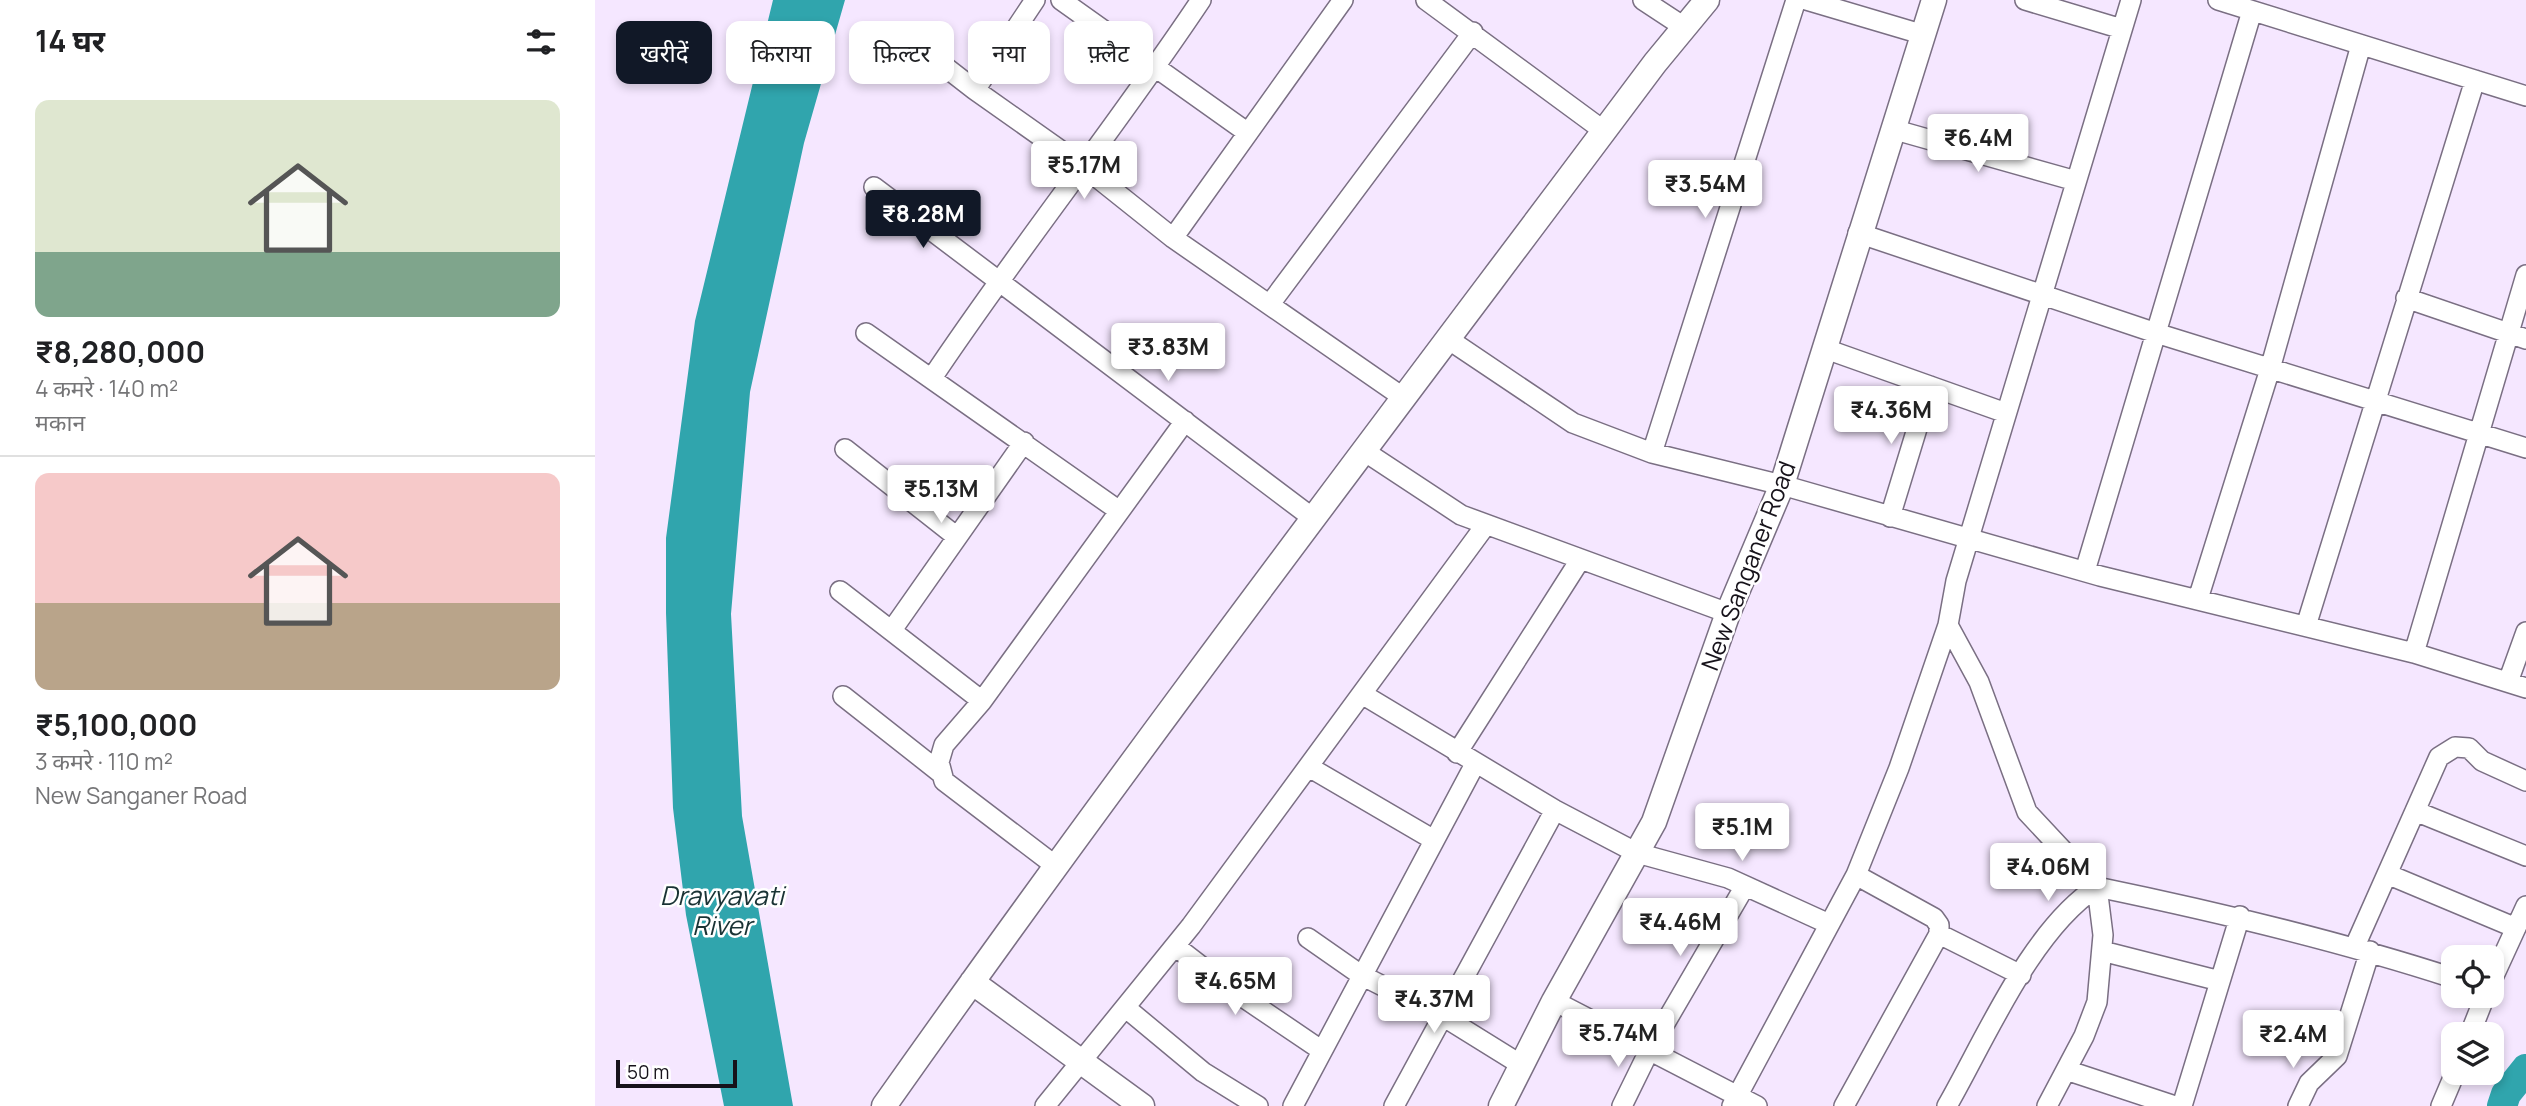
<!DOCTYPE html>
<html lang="hi">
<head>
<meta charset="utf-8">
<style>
  body { margin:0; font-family:Manrope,"Noto Sans Devanagari",sans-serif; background:#f2f2f2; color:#202124; height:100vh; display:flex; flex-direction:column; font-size:26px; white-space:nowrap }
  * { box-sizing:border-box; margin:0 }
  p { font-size:23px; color:#757577 }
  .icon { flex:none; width:38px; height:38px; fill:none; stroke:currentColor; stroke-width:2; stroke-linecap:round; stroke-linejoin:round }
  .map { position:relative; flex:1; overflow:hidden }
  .side { display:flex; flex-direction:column; background:#fff; width:595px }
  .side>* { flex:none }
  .hud { position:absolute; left:21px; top:21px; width:665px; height:63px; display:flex; gap:14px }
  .tools { position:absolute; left:1846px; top:945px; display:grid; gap:14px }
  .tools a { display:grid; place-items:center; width:63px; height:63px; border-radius:14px; background:#fff; box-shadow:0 4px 10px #0003; font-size:35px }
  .scale { position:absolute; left:21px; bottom:18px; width:121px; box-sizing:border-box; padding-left:7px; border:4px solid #16121a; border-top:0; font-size:19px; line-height:24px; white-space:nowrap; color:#16121a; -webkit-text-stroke:5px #fff; paint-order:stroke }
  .price { position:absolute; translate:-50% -60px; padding:0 16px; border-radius:7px; background:#fff; color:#222; font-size:23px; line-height:46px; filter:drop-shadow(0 2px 4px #0008) }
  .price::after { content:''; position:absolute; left:50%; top:42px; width:21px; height:16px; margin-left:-10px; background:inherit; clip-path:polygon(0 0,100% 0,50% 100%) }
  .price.active { background:#111827; color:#fff }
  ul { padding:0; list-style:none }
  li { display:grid; align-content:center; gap:14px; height:371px; padding:0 35px }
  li+li { border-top:2px solid #e0e0e0 }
  li span { display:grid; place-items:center; height:217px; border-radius:14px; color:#555 }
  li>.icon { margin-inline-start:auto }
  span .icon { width:126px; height:126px; fill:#fffc; stroke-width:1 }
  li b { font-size:30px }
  h2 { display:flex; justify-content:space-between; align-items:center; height:84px; padding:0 35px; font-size:30px }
  .tag { padding:0 24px; border-radius:14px; background:#fff; box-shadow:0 4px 10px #0003; font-size:24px; line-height:63px }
  .tag.active { background:#111827; color:#fff }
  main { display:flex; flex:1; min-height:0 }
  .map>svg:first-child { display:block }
  .water { fill:#30a5ad }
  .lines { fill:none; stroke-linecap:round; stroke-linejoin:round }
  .river { stroke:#30a5ad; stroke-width:30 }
  .minor-casing { stroke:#7a6f83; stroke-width:22 }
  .tertiary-casing { stroke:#7a6f83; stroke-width:27 }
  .minor { stroke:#fff; stroke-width:19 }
  .tertiary { stroke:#fff; stroke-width:24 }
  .labels { text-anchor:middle; stroke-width:5; stroke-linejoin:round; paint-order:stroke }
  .street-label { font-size:24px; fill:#16121a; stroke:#fff }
  .water-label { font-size:26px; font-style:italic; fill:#1a3335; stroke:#fff }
</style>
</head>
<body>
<main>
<section class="side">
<h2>14 घर<svg class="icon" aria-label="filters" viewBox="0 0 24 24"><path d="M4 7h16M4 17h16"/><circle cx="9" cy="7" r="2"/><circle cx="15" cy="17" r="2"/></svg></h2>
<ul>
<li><span style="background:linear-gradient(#dfe7d0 70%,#7fa58c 0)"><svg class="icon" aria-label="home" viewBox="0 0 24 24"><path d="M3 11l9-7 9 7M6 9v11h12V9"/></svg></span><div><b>₹8,280,000</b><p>4 कमरे · 140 m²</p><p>मकान</p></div></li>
<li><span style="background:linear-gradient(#f6c9c9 60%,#b9a48a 0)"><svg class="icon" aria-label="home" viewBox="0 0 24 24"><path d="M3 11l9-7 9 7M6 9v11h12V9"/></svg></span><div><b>₹5,100,000</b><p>3 कमरे · 110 m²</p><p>New Sanganer Road</p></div></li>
</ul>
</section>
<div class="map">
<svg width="1931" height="1106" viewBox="0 0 1931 1106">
  <rect width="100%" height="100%" fill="#f5e7ff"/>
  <path class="water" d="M178,0H250L209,143L155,392L136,614L147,816L198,1106H129L91,915L78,808L71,613V538L100,321Z"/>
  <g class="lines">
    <path class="river" d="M1907,1106L1911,1094L1931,1069"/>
    <g class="minor-casing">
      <path id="minor" d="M440,0L380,90L489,167L578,238L809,398
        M466,0L653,133
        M831,0L1009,131
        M1048,0L1089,27
        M1211,0L1326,34
        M1430,0L1527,29
        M1623,0L1931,96
        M331,52L380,90
        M1297,129L1481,181
        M279,187L719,519
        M1263,233L1561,333L1931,448
        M578,238L748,0
        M1811,298L1931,339
        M675,304L878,32
        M271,333L523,510
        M853,339L978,423L1057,453L1187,485L1505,576L1819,653L1931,688
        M1228,348L1411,413
        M337,378C423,249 520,129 606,0
        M250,449L362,537
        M769,451L866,515L1133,613
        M1057,453L1201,0
        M1295,517L1335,386
        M1490,571L1657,11
        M245,591L387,701
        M1603,599L1675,369L1766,45
        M1353,625L1384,682L1432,812L1502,887L1508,935L1502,1002L1489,1036L1452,1106
        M1711,626L1880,80
        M297,630L429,442
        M1819,653L1931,275
        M1913,682L1931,632
        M767,694L960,810L1042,853L1133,878L1234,924
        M248,696L347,774
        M862,753L985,560
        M714,767L839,840
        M1820,811L1931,856
        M462,867L349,781L344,762L349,745L387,701L590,421
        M1792,874L1921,928
        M1344,934L1426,975
        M713,938L766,975L849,1017L928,1066
        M580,946L633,987L726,1050
        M1760,946L1844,757L1860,747L1874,748L1887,761L1931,781
        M1507,951L1625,981
        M1897,980L1931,906
        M959,1001L1162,1106
        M531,1008L608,1072L663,1106
        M1875,1034L1890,996
        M1471,1070L1580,1106
        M450,1106L596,926L890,526
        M698,1106L880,764
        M799,1106L960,810
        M1027,1106L1055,1049L1150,886
        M1137,1106L1261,875L1304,768L1353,625L1361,581L1536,0
        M1249,1106L1344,934V925L1339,918L1261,875
        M1352,1106C1391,1038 1436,930 1502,887C1623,912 1741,940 1858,978
        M1587,1106L1645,916
        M1703,1106L1714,1083L1742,1056L1775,951
        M1846,1106L1860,1073"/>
    </g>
    <g class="tertiary-casing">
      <path id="tertiary" d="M377,982L547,1106
        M289,1106C538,753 801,409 1060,63L1112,0
        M906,1106L959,1001L1059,822L1133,613L1187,485L1339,0"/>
    </g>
    <use href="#minor" class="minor"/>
    <use href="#tertiary" class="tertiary"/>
  </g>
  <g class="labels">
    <g class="street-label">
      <text transform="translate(1154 566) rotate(-69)" y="8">New Sanganer Road</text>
    </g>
    <g class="water-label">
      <text x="127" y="905">Dravyavati<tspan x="127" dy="30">River</tspan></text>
    </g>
  </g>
</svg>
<div class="tools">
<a><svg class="icon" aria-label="locate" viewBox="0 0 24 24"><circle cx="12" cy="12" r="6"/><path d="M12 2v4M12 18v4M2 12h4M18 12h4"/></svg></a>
<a><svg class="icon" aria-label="layers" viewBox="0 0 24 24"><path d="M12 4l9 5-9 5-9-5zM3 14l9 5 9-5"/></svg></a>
</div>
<div class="scale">50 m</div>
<b class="price" style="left:1383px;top:174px">₹6.4M</b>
<b class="price" style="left:489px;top:201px">₹5.17M</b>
<b class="price" style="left:1110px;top:220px">₹3.54M</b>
<b class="price active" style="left:328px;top:250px">₹8.28M</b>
<b class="price" style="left:573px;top:383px">₹3.83M</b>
<b class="price" style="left:1296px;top:446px">₹4.36M</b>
<b class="price" style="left:346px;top:525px">₹5.13M</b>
<b class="price" style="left:1147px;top:863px">₹5.1M</b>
<b class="price" style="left:1453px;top:903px">₹4.06M</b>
<b class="price" style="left:1085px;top:958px">₹4.46M</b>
<b class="price" style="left:640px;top:1017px">₹4.65M</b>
<b class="price" style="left:839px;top:1035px">₹4.37M</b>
<b class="price" style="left:1023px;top:1069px">₹5.74M</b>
<b class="price" style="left:1698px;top:1070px">₹2.4M</b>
<div class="hud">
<a class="tag active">खरीदें</a>
<a class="tag">किराया</a>
<a class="tag">फ़िल्टर</a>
<a class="tag">नया</a>
<a class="tag">फ़्लैट</a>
</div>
</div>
</main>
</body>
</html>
